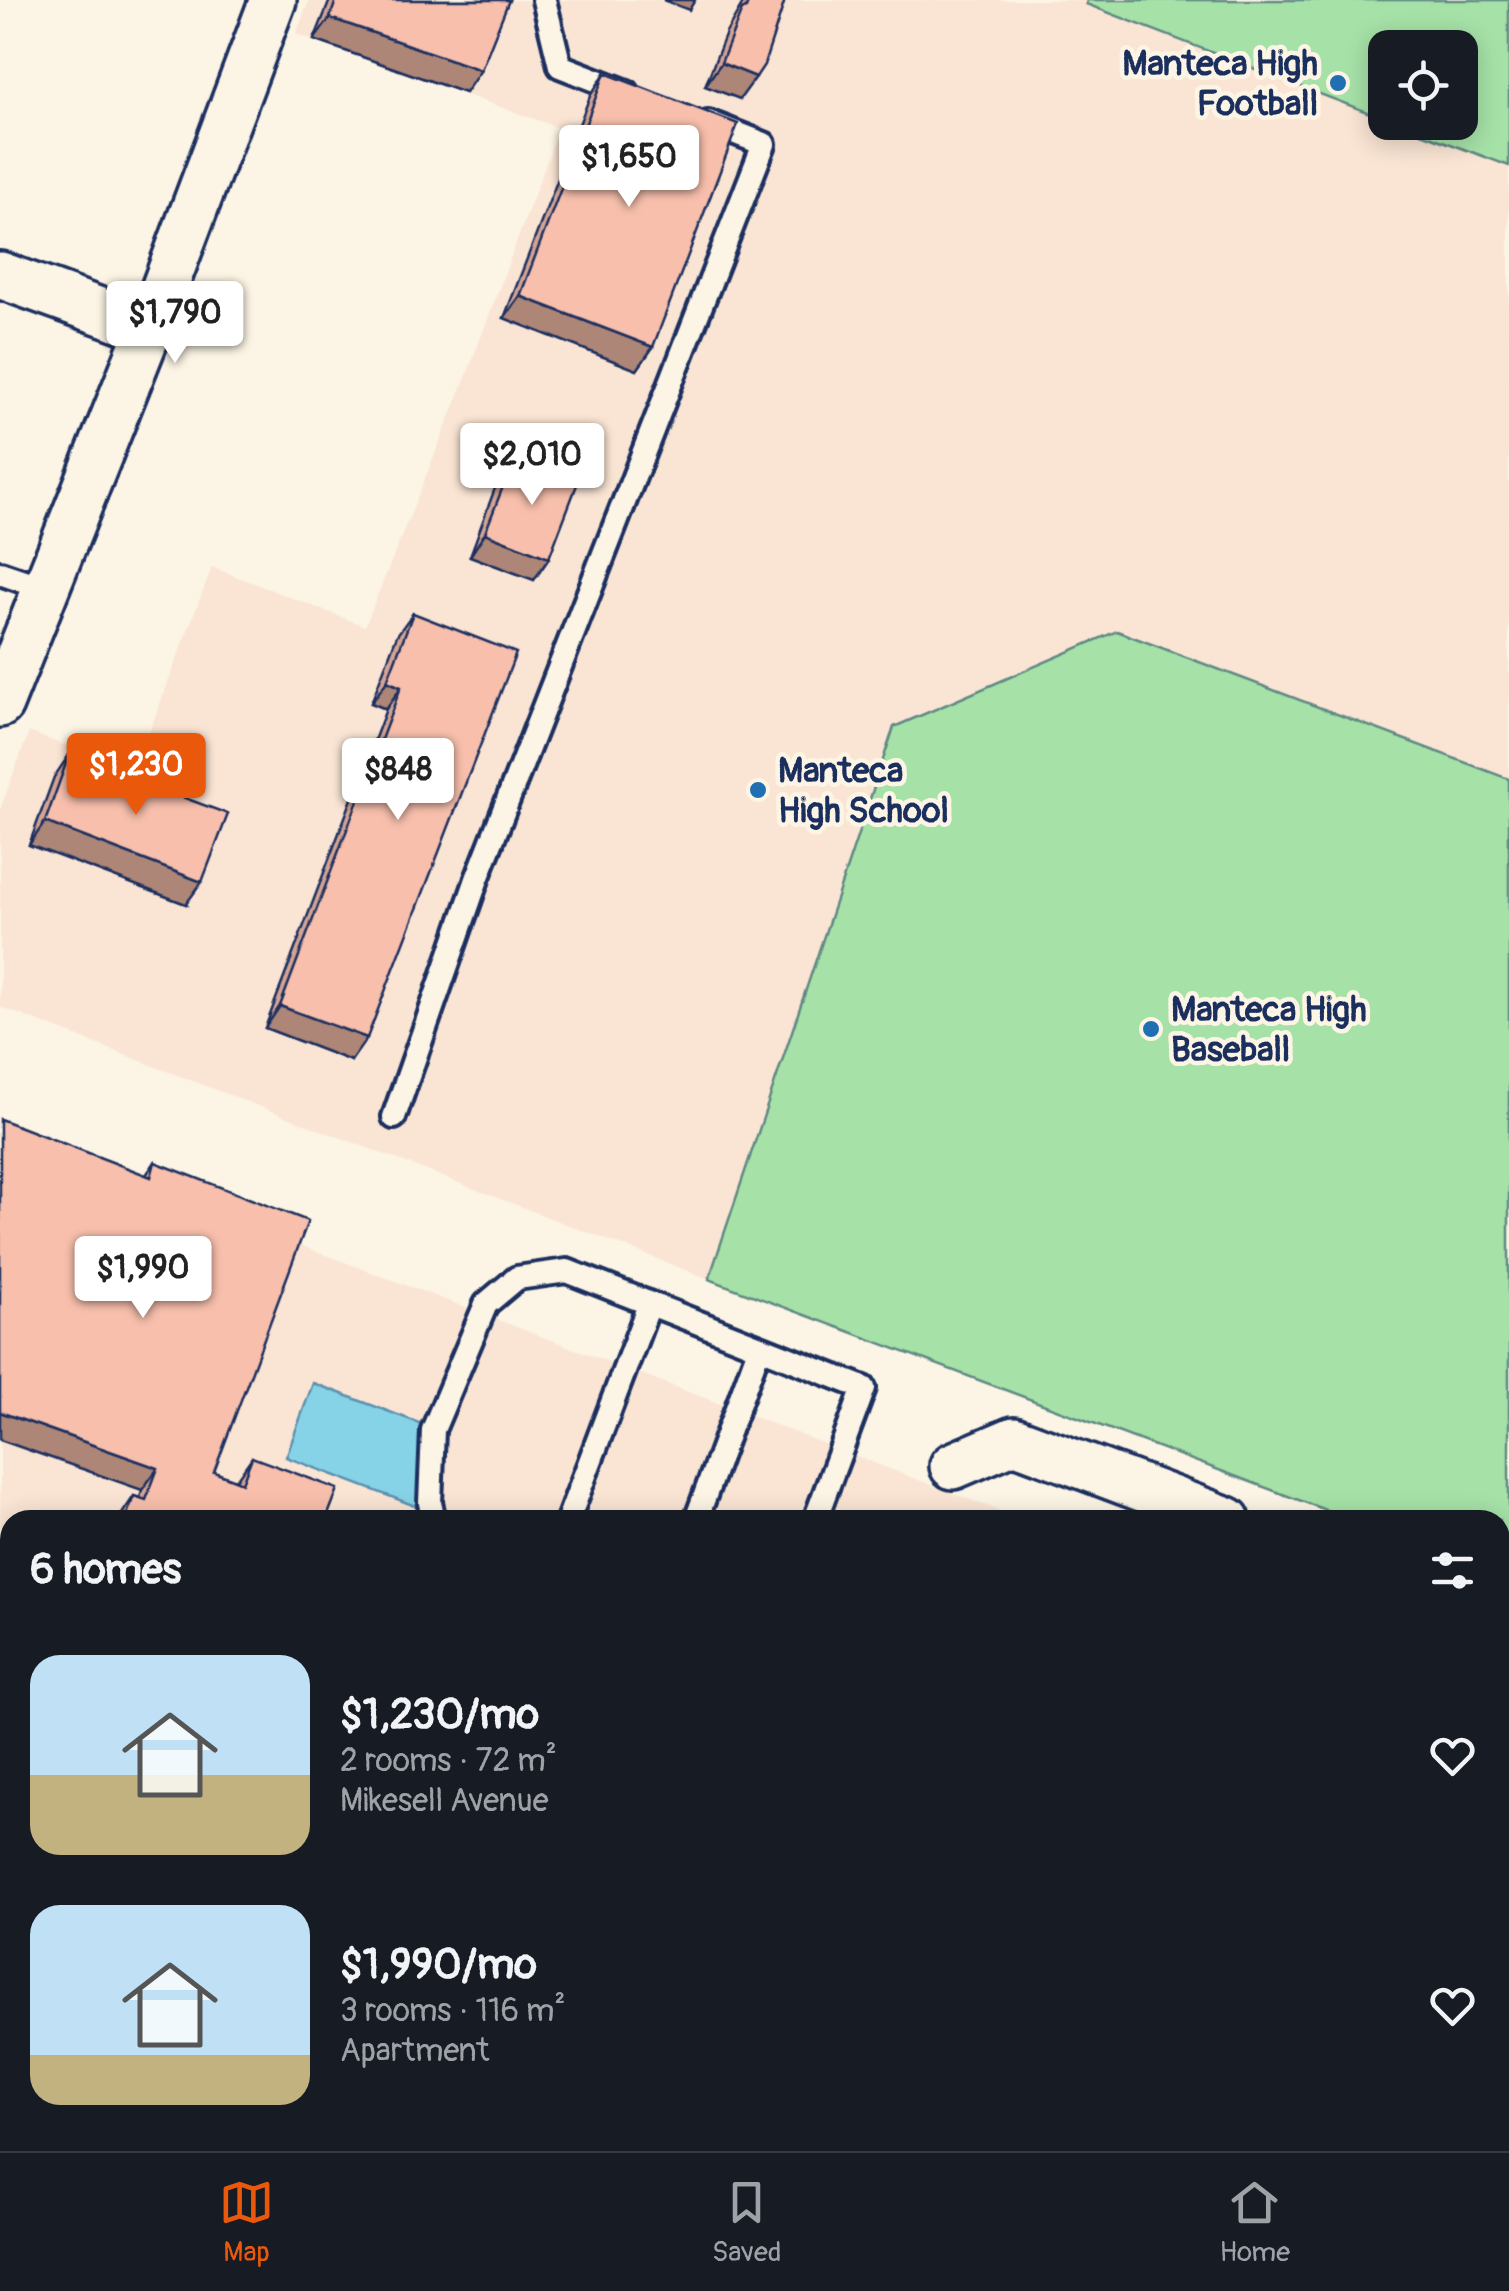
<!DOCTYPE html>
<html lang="en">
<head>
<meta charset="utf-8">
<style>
  body { margin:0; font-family:Pangolin,sans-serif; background:#20242c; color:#f1f3f6; height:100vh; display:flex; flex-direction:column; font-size:38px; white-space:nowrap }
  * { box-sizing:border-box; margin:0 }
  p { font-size:32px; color:#9ea1a6 }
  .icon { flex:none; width:55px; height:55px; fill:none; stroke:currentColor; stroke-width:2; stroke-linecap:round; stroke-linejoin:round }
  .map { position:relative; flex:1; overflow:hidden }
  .side { position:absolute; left:0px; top:1510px; width:1510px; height:642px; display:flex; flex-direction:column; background:#171b24; border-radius:30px 30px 0 0; box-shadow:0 5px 25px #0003 }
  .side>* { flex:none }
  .fabs { position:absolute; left:1368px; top:30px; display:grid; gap:20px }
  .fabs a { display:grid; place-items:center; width:110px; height:110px; border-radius:20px; background:#171b24; box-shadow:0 5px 25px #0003; font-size:50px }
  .price { position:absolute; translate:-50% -85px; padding:0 22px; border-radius:10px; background:#fff; color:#222; font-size:32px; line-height:65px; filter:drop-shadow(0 2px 5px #0008) }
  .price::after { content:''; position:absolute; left:50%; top:60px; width:30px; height:22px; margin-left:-15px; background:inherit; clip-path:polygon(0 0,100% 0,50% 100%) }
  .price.current { background:#ea580c; color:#fff }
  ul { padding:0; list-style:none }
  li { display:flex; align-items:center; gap:30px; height:250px; padding:0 30px }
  li span { display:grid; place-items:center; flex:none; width:280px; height:200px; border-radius:30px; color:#555 }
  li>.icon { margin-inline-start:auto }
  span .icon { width:120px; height:120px; fill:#fffc; stroke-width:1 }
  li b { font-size:42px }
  h2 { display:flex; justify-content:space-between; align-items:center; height:120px; padding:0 30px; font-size:42px }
  .dock { display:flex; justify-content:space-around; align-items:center; height:140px; border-top:2px solid #363941; background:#171b24; font-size:28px; color:#9ea1a6 }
  .dock a { display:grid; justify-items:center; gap:5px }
  .dock .current { color:#ea580c }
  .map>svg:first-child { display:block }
  .built { fill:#fae5d4; fill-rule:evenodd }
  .green { fill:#a6e2a8; stroke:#608883; stroke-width:2.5 }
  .water { fill:#86d2e6; stroke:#5b91b0; stroke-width:2.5 }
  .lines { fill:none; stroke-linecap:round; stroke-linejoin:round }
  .service-casing { stroke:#1b2f5e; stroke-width:30 }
  .minor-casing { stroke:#1b2f5e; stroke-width:52 }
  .secondary-casing { stroke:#1b2f5e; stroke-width:62 }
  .service { stroke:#fcf5e5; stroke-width:22 }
  .minor { stroke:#fcf5e5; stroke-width:45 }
  .secondary { stroke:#fcf5e5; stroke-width:55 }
  .wall { fill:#d4a494; stroke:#1b2f5e; stroke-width:2.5 }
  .shaded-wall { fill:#ad8678; stroke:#1b2f5e; stroke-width:2.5 }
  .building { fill:#f7bfac; stroke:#1b2f5e; stroke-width:2.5 }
  .poi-dot { fill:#1f6fb2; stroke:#fcf5e5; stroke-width:4 }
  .labels { text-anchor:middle; stroke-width:9; stroke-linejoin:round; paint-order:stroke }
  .poi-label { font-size:35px; font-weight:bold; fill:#1b2f5e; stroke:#fcf5e5; text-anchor:start }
</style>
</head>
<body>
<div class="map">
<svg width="1509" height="2151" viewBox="0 0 1509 2151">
  <rect width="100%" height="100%" fill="#fcf5e5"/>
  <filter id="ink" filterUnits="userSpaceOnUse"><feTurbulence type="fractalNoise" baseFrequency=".01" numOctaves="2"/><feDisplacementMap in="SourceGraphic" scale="20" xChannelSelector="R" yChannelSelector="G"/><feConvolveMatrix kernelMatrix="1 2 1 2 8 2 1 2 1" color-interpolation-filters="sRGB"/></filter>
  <g filter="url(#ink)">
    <path class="built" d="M309,0H1509V1548L1500,1572V1520H1352L709,1279L0,1007V809L29,732L134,771L212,567L365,626L464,382L559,128L296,34ZM1385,48H1460V122H1385Z
      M0,1132L676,1387L1023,1520H10V2053L0,2050Z
      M252,2143H627L624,2151H275Z"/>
    <path class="green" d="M1087,0H1509V166L1395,123L1460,122V48H1385V119L1086,4Z
      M1117,631L1509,779V1548L1500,1572V1520H1352L709,1279L894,727Z"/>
    <path class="water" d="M313,1383L443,1432L415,1506L286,1457Z"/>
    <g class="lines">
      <g class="service-casing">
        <path id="service" d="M544,0L560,66L627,92
          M0,573L44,588
          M394,1117L477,879L764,144L708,122
          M434,1520L430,1503L433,1430L486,1304L517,1278L567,1271L864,1388L815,1520
          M568,1520L649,1305
          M696,1520L759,1348
          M1500,1803L1509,1822
          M425,2142L448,2151
          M62,2151L65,2142
          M243,2151L246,2142
          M506,2151L509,2142
          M580,2151L583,2142"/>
      </g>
      <g class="minor-casing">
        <path id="minor" d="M0,275L149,329
          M0,704L149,329L273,0
          M953,1466L1014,1440L1227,1520
          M1500,1618L1509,1622
          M0,2092L10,2095
          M132,2142L154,2151"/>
      </g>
      <g class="secondary-casing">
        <path id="secondary" d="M1500,1843L1509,1837
          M1012,2151L1026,2142"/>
      </g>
      <use href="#service" class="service"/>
      <use href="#minor" class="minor"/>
      <use href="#secondary" class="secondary"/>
    </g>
    <path class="wall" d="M330,0H509L465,93L314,40Z
      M745,0H785L740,99L705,86L726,33Z
      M605,73L653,347L637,370L504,318L590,96Z
      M514,458L549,558L534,580L470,556L498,480Z
      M413,613L351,1061L265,1028L386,709L371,703L397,635Z
      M69,755L186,904L29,845L54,777Z
      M155,1162L214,1472L236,1480L252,1457L326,1520H118L134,1496L140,1498L142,1490L146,1175Z"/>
    <path class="shaded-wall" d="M663,0H695L689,10Z
      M330,18L481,70L465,93L314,40Z
      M721,63L756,77L740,99L705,86Z
      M520,296L653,347L637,370L504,318Z
      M485,533L549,558L534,580L470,556Z
      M387,681L401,687L386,709L371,703Z
      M45,822L202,882L186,904L29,845Z
      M280,1006L367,1038L351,1061L265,1028Z
      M0,1412L158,1468L142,1490L0,1440Z"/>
    <path class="building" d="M336,0H509L481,70L330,18Z
      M749,0H785L764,65L756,77L721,63L742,10L746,8Z
      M605,73L738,124L653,347L520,296Z
      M514,458L578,482L549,558L485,533Z
      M413,613L516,653L367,1038L280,1006L401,687L387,681Z
      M69,755L228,814L202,882L45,822Z
      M0,1119L151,1177L155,1162L308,1221L214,1472L242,1483L252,1457L338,1489L326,1520H125L134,1496L146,1500L158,1468L0,1412Z
      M1102,1514L1118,1520H1100Z"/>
  </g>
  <g class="poi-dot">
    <circle cx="1338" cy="83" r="10"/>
    <circle cx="758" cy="790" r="10"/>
    <circle cx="1151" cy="1029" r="10"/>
  </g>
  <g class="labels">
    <g class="poi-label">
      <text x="1318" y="75" text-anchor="end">Manteca High<tspan x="1318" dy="40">Football</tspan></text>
      <text x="778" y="782">Manteca<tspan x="778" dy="40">High School</tspan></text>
      <text x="1171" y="1021">Manteca High<tspan x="1171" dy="40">Baseball</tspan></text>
    </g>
  </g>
</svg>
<div class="fabs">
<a><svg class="icon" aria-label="locate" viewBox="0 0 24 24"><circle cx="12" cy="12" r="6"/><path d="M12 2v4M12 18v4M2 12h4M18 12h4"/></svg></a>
</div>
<b class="price" style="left:629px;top:210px">$1,650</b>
<b class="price" style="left:175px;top:366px">$1,790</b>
<b class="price" style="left:532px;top:508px">$2,010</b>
<b class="price current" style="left:136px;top:818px">$1,230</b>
<b class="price" style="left:398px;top:823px">$848</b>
<b class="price" style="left:143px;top:1321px">$1,990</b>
<section class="side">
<h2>6 homes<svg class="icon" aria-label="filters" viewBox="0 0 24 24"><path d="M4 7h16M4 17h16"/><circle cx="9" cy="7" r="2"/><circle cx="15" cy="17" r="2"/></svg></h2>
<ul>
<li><span style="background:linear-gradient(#bfe0f5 60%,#c2b280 0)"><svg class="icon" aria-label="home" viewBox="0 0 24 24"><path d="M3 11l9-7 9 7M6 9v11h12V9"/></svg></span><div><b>$1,230/mo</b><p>2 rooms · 72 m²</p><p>Mikesell Avenue</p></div><svg class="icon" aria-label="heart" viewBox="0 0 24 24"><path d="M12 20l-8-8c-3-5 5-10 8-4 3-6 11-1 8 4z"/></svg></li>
<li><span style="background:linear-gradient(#bfe0f5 75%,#c2b280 0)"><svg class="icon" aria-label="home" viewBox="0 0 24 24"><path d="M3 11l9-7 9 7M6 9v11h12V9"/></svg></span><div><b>$1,990/mo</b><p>3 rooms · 116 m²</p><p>Apartment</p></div><svg class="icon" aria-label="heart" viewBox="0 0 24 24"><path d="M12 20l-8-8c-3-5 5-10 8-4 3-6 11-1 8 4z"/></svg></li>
</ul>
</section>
</div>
<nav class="dock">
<a class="current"><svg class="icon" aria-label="map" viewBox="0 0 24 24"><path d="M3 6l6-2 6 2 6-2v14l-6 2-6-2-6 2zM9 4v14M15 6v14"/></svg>Map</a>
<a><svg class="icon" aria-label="saved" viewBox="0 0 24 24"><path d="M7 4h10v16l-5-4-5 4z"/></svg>Saved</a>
<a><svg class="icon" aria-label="home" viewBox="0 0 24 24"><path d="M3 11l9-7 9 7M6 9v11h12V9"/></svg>Home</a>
</nav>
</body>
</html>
